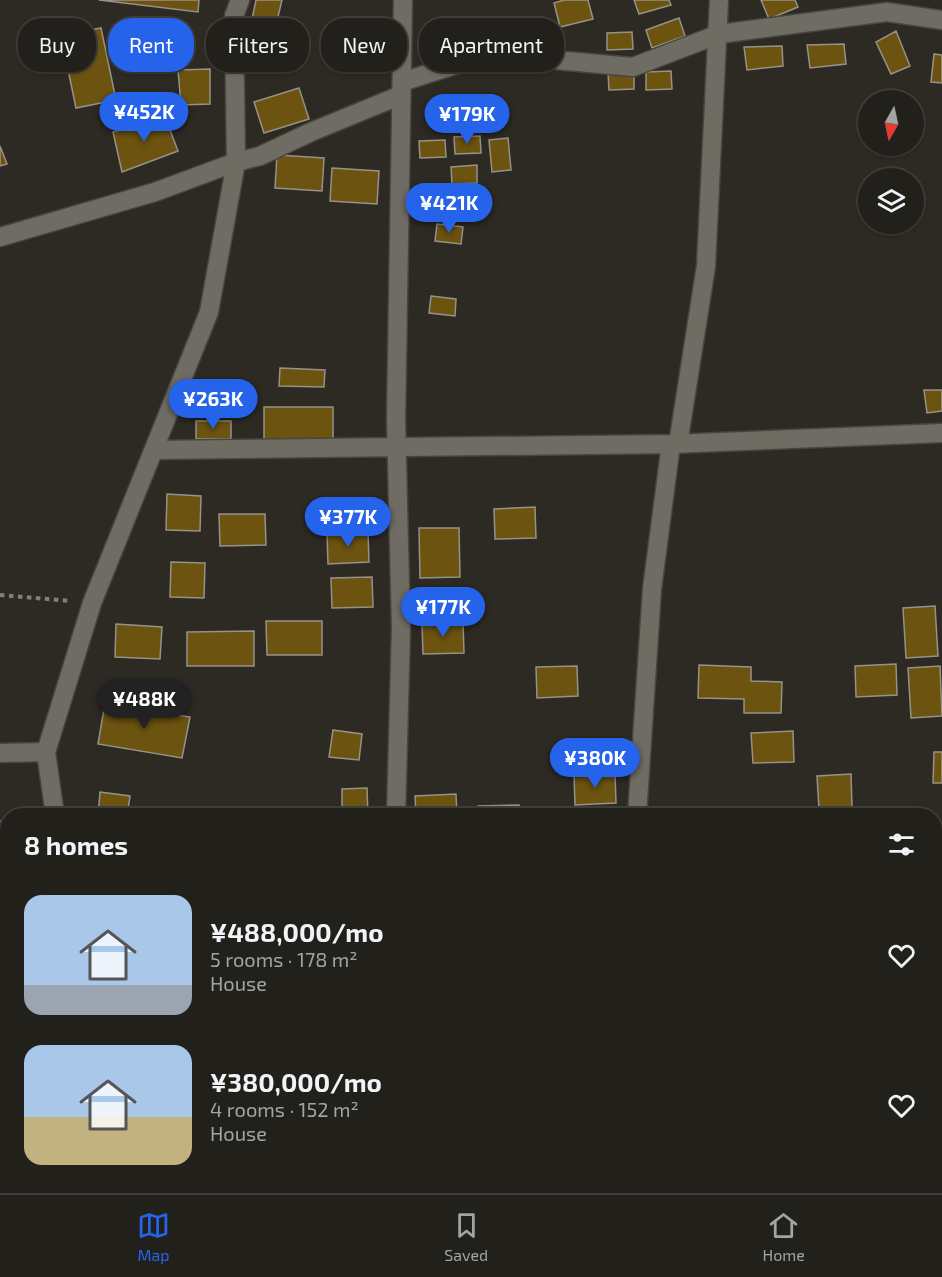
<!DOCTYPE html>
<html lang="en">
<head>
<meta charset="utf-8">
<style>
  body { margin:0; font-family:"Exo 2",sans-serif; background:#2a2824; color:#f1f3f6; height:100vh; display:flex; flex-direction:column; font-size:22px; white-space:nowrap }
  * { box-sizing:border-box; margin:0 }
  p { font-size:20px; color:#a2a3a3 }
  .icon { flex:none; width:33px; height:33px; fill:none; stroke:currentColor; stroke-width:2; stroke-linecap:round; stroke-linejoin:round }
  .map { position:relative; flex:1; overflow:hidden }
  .details { position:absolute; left:0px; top:808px; width:942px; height:386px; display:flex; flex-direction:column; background:#22201b; border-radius:24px 24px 0 0; box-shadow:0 2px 4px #0004,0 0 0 2px #3f3e3a }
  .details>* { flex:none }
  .guide { position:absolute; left:18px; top:18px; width:600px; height:54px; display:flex; gap:12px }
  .needle { width:39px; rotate:189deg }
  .tools { position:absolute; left:858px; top:90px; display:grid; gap:12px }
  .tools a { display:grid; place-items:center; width:66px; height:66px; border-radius:50%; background:#22201b; box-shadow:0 2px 4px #0004,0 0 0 2px #3f3e3a; font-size:30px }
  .price { position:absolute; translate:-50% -51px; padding:0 14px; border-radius:21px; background:#2563eb; color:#fff; font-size:20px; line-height:39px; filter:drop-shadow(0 2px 3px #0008) }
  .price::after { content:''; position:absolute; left:50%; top:36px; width:18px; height:14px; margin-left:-9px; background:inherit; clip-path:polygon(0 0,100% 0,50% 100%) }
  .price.current { background:#222; color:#fff }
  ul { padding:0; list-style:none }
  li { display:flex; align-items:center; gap:18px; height:150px; padding:0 24px }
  li span { display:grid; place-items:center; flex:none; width:168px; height:120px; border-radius:18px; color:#555 }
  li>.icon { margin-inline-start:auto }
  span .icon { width:72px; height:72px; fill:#fffc; stroke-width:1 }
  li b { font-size:26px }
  h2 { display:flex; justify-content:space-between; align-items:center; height:72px; padding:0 24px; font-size:26px }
  .chip { padding:0 21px; border-radius:24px; background:#22201b; box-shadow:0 2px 4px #0004,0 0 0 2px #3f3e3a; font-size:21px; line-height:54px }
  .chip.current { background:#2563eb; color:#fff }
  .dock { display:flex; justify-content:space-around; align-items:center; height:84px; border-top:2px solid #3f3e3a; background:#22201b; font-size:16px; color:#a2a3a3 }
  .dock a { display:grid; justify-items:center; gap:3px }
  .dock .current { color:#2563eb }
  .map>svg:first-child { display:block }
  .building { fill:#6c5310; stroke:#96928a; stroke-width:1.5 }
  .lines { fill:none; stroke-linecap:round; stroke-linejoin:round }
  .minor-casing { stroke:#484540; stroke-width:21 }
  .path { stroke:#83807b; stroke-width:4; stroke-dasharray:4.5 4.5; stroke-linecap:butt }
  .minor { stroke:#6f6c64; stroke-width:18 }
</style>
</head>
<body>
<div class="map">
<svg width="942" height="1193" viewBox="0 0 942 1193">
  <rect width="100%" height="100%" fill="#2d2a24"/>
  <path class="building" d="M99,0H199L198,12Z
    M256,0H282L276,25L252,19Z
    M564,0H588L593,19L560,27L554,3Z
    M634,0H669L671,5L639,14Z
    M761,0H795L798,7L769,19Z
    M679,18L685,36L652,48L646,30Z
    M101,28L116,100L76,108L61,36Z
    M896,31L910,66L891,74L876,42Z
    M632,32L633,49L607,50V33Z
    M844,44L846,64L810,68L807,45Z
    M782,46L783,66L747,70L744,47Z
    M934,54L942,55V83L931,82Z
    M210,69V104L181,105L178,70Z
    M671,71L672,89L646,90V72Z
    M634,72V89L609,90L608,73Z
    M299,88L309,119L264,133L254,102Z
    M165,117L178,151L122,172L113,132Z
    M480,136L481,153L455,154L454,137Z
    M508,138L511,170L492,172L489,140Z
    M445,140L446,157L420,158L419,141Z
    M0,146L7,164L0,166Z
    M277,155L324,158L322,191L275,188Z
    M477,165V183L452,184L451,167Z
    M332,168L379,171L377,204L330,201Z
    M437,224L463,227L461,244L435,241Z
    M431,296L456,299L455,316L429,313Z
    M280,368L325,370L324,387L279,386Z
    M924,390H942V411L927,413Z
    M214,391L240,394L238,410L213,408Z
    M264,407H333V442L264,443Z
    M196,421H231V439H196Z
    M167,494L201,496L200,531L166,530Z
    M535,507L536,538L495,539L494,509Z
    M219,514H265L266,545L220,546Z
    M419,528H459L460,577L420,578Z
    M368,532L369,562L328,564L327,533Z
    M171,562L205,563L204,598L170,597Z
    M372,577L373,607L332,608L331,578Z
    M935,606L938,656L906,658L903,608Z
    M266,621H322V655H267Z
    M463,622L464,653L423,654L422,624Z
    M116,624L162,627L160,659L115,657Z
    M254,631V666H187V632Z
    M896,664L897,695L856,697L855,666Z
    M699,665L751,667V681L782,682L781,713H744V699L698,698Z
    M577,666L578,696L537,698L536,667Z
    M940,666L942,716L911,718L908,668Z
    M105,703L190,717L182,758L98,744Z
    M333,730L362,734L359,760L329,757Z
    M793,731L794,762L753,763L751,733Z
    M934,752H942V783H933Z
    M615,773L616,803L575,805L574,774Z
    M851,774L852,807L819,809L817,776Z
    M367,788L368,816H342V789Z
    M100,792L130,796L127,816H98Z
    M456,794L457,816H416L415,796Z
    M519,805V816H479L478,806Z
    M8,820V856L0,857V821Z
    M934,1051L942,1055V1094L934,1091Z
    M0,1134L8,1135V1167H0Z
    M417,1186H452V1193H417Z
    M506,1186H571V1193H506Z"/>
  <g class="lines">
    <g class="minor-casing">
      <path id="minor" d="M402,82L489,54L633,67L719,34L887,12L942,20
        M0,237L155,192L236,162L260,156L311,132L401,95
        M678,444L706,266L719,0
        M154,450L671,444L942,433
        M0,753L46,752
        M55,816L46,752L92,603L209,312L236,162L234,16L240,0
        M396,816L401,628L396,419L403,0
        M637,816L652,589L671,444
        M0,1003L8,986
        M68,1186L133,1193
        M774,1186L785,1193
        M28,1193L29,1186
        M391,1193V1186
        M586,1193L587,1186"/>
    </g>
    <path class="path" d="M0,595L71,601"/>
    <use href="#minor" class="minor"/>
  </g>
</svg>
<div class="tools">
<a><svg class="needle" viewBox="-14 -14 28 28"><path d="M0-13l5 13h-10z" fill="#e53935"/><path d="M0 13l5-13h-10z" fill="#a2a3a3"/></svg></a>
<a><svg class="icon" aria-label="layers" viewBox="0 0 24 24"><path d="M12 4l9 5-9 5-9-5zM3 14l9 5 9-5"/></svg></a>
</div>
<b class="price" style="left:144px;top:143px">¥452K</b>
<b class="price" style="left:467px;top:145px">¥179K</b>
<b class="price" style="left:449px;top:234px">¥421K</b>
<b class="price" style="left:213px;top:430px">¥263K</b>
<b class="price" style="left:348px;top:548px">¥377K</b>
<b class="price" style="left:443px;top:638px">¥177K</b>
<b class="price current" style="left:144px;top:730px">¥488K</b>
<b class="price" style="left:595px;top:789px">¥380K</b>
<div class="guide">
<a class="chip">Buy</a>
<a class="chip current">Rent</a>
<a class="chip">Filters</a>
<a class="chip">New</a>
<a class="chip">Apartment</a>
</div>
<section class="details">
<h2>8 homes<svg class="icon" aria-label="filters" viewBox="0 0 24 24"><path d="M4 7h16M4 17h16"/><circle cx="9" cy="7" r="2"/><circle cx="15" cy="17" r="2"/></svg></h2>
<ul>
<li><span style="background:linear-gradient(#a9c7e8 75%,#9aa5b1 0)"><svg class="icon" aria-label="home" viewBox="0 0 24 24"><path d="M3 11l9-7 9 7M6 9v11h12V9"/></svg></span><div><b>¥488,000/mo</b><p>5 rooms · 178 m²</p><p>House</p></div><svg class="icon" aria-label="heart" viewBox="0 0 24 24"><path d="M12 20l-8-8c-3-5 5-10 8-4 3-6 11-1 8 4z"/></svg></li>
<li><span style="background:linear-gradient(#a9c7e8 60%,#c2b280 0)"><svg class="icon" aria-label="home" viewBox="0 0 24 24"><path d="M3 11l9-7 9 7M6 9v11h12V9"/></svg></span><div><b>¥380,000/mo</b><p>4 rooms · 152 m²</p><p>House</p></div><svg class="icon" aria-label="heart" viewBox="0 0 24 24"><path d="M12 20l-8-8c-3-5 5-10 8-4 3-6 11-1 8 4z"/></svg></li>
</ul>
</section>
</div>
<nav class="dock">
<a class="current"><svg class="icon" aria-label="map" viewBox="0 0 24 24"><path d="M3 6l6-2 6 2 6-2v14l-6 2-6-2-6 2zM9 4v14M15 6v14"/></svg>Map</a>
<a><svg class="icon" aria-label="saved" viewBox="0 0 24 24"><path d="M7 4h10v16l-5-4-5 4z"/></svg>Saved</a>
<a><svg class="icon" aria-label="home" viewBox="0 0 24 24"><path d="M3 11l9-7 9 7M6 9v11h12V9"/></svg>Home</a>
</nav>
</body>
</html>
